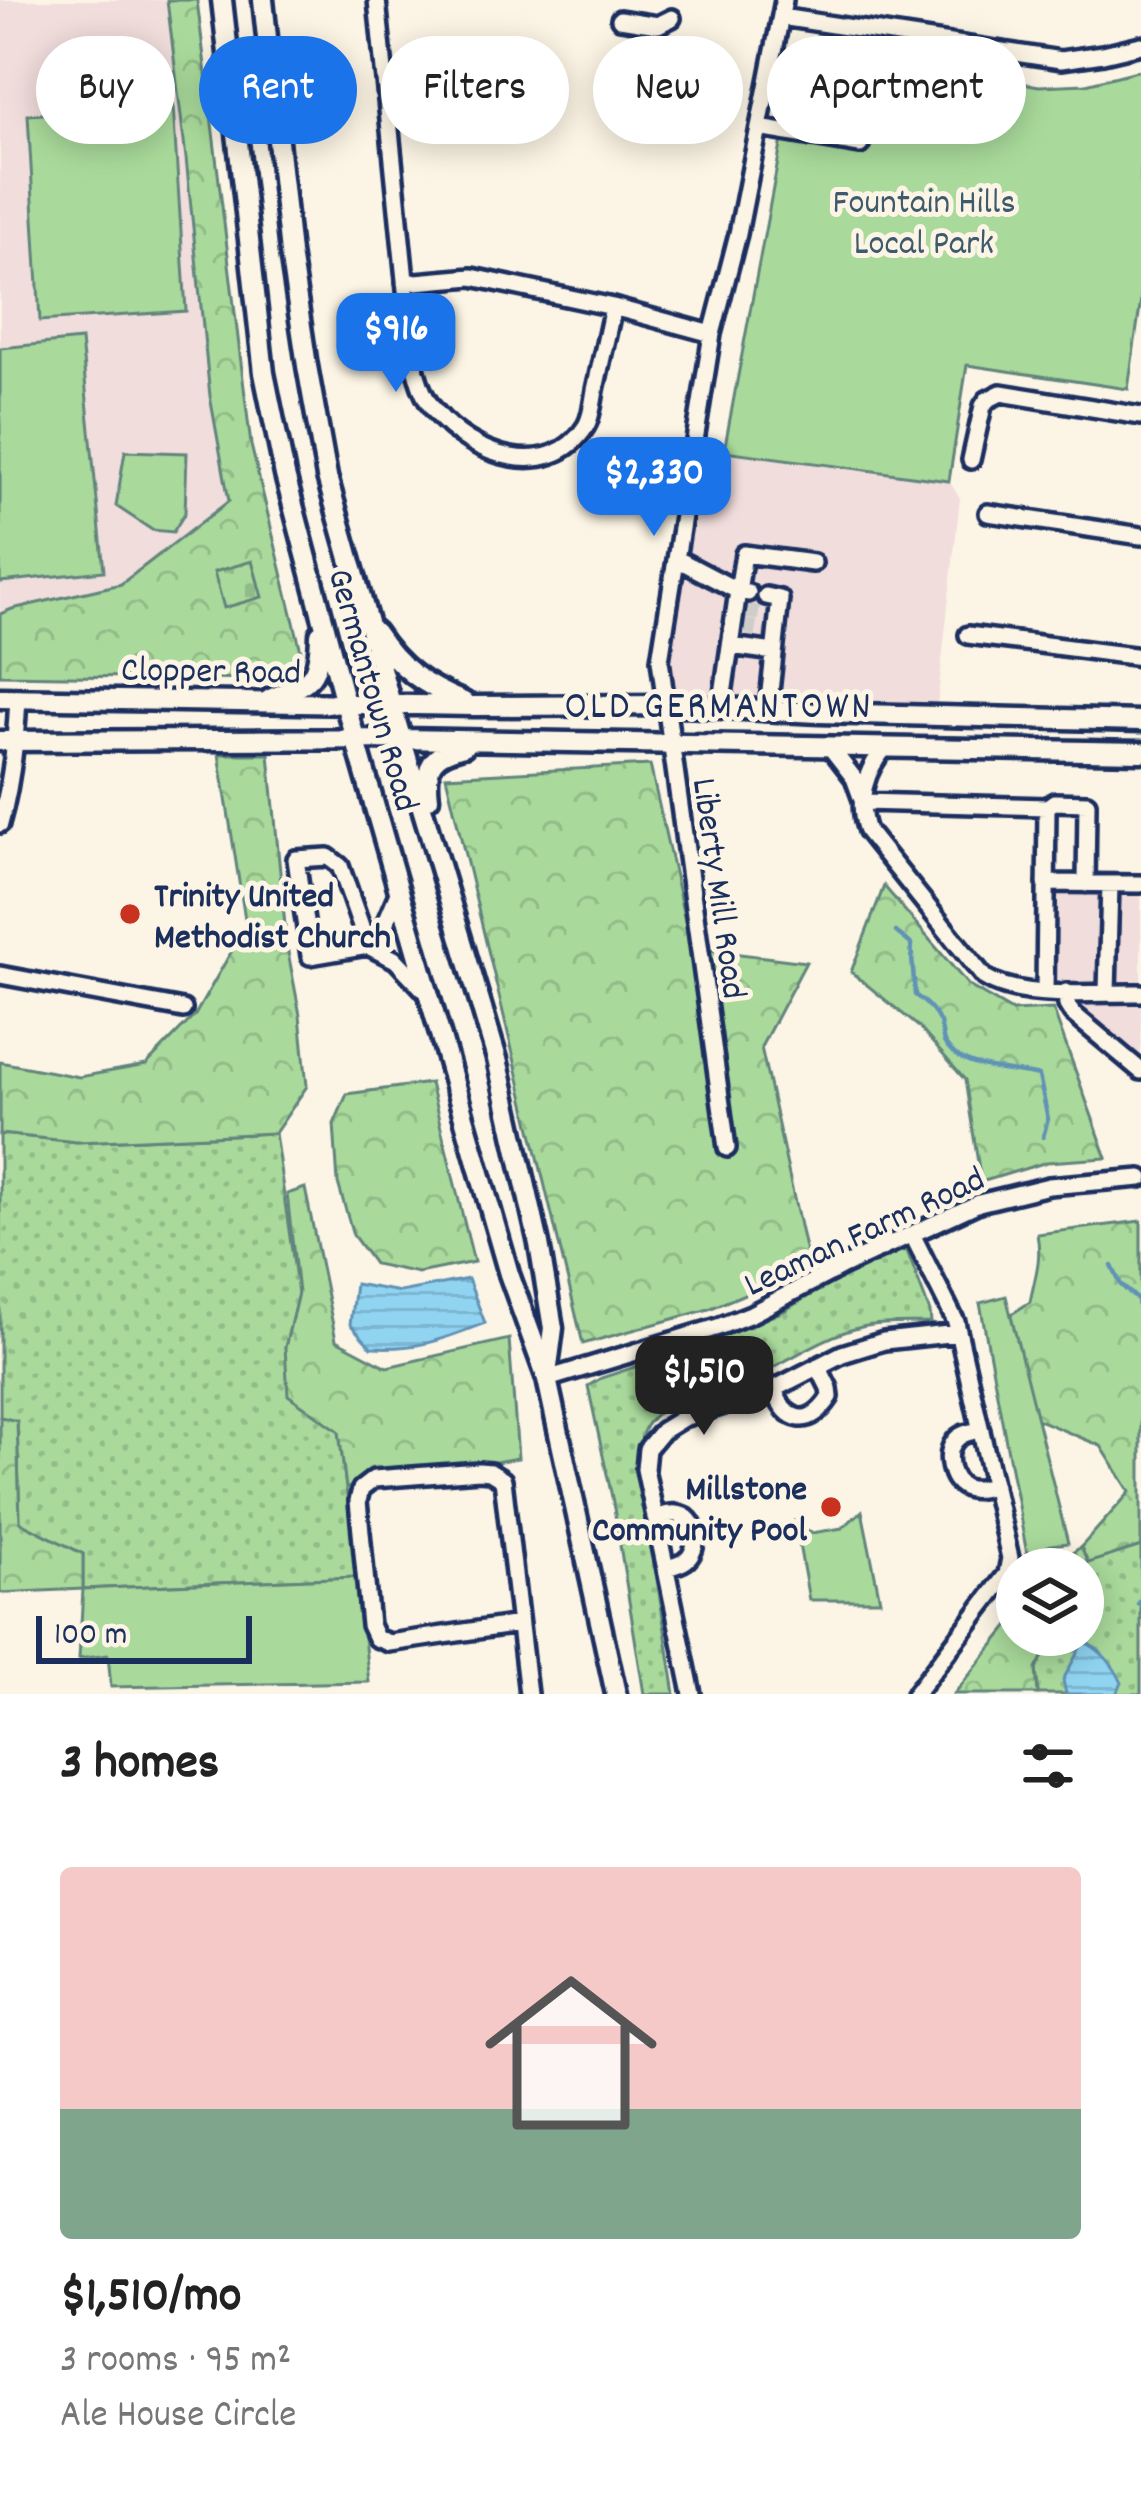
<!DOCTYPE html>
<html lang="en">
<head>
<meta charset="utf-8">
<style>
  body { margin:0; font-family:Dekko,sans-serif; background:#f2f2f2; color:#222; height:100vh; display:flex; flex-direction:column; font-size:45px; white-space:nowrap }
  * { box-sizing:border-box; margin:0 }
  p { font-size:39px; color:#767676 }
  .icon { flex:none; width:66px; height:66px; fill:none; stroke:currentColor; stroke-width:2; stroke-linecap:round; stroke-linejoin:round }
  .map { position:relative; height:1694px; overflow:hidden }
  .side { display:flex; flex-direction:column; background:#fff; flex:1 }
  .side>* { flex:none }
  .guide { position:absolute; left:36px; top:36px; width:1071px; height:108px; display:flex; gap:24px }
  .tools { position:absolute; left:996px; top:1548px; display:grid; gap:24px }
  .tools a { display:grid; place-items:center; width:108px; height:108px; border-radius:50%; background:#fff; box-shadow:0 6px 30px #0003; font-size:60px }
  .scale { position:absolute; left:36px; bottom:30px; width:216px; box-sizing:border-box; padding-left:12px; border:6px solid #1b2f5e; border-top:0; font-size:33px; line-height:42px; white-space:nowrap; color:#1b2f5e; -webkit-text-stroke:9px #fcf5e5; paint-order:stroke }
  .price { position:absolute; translate:-50% -102px; padding:0 27px; border-radius:24px; background:#1a73e8; color:#fff; font-size:39px; line-height:78px; filter:drop-shadow(0 3px 6px #0008) }
  .price::after { content:''; position:absolute; left:50%; top:72px; width:36px; height:27px; margin-left:-18px; background:inherit; clip-path:polygon(0 0,100% 0,50% 100%) }
  .price.current { background:#222; color:#fff }
  ul { padding:0; list-style:none }
  li { display:grid; align-content:center; gap:24px; height:636px; padding:0 60px }
  li+li { border-top:3px solid #e0e0e0 }
  li span { display:grid; place-items:center; height:372px; border-radius:12px; color:#555 }
  li>.icon { margin-inline-start:auto }
  span .icon { width:216px; height:216px; fill:#fffc; stroke-width:1 }
  li b { font-size:51px }
  h2 { display:flex; justify-content:space-between; align-items:center; height:144px; padding:0 60px; font-size:51px }
  .pill { padding:0 42px; border-radius:54px; background:#fff; box-shadow:0 6px 30px #0003; font-size:42px; line-height:108px }
  .pill.current { background:#1a73e8; color:#fff }
  .map>svg:first-child { display:block }
  .built { fill:#f0dddc }
  .grass { fill:url(#grass-dots); stroke:#62847c; stroke-width:3 }
  .forest { fill:url(#forest-crowns); stroke:#62847c; stroke-width:3 }
  .cemetery { fill:url(#cemetery-stones); stroke:#62847c; stroke-width:3 }
  .green { fill:#a9da9b; stroke:#62847c; stroke-width:3 }
  .water { fill:url(#water-rules); stroke:#6192b6; stroke-width:3 }
  .lines { fill:none; stroke-linecap:round; stroke-linejoin:round }
  .stream { stroke:#6192b6; stroke-width:4.5 }
  .minor-tunnel { stroke:#cfcdca; stroke-width:15; stroke-dasharray:15 8; stroke-linecap:butt }
  .minor-casing { stroke:#1b2f5e; stroke-width:24 }
  .major-casing { stroke:#1b2f5e; stroke-width:27 }
  .minor { stroke:#fcf5e5; stroke-width:15 }
  .major { stroke:#fcf5e5; stroke-width:18 }
  .poi-dot { fill:#c8321e; stroke:#fcf5e5; stroke-width:4.5 }
  .labels { text-anchor:middle; stroke-width:10; stroke-linejoin:round; paint-order:stroke }
  .park-label { font-size:36px; fill:#3e5a6d; stroke:#fcf5e5 }
  .street-label { font-size:36px; fill:#1b2f5e; stroke:#fcf5e5 }
  .poi-label { font-size:36px; font-weight:bold; fill:#1b2f5e; stroke:#fcf5e5; text-anchor:start }
  .neighbourhood-label { font-size:39px; letter-spacing:3px; fill:#1b2f5e; stroke:#fcf5e5 }
</style>
</head>
<body>
<div class="map">
<svg width="1141" height="1694" viewBox="0 0 1141 1694">
  <defs>
    <pattern id="grass-dots" width="8" height="8" patternUnits="userSpaceOnUse" patternTransform="scale(3)"><rect width="8" height="8" fill="#a9da9b"/><path d="M2 2h.1M6 6h.1" fill="none" stroke="#91bb88" stroke-width="1.8" stroke-linecap="round"/></pattern>
    <pattern id="forest-crowns" width="20" height="18" patternUnits="userSpaceOnUse" patternTransform="scale(3)"><rect width="20" height="18" fill="#a9da9b"/><path d="M2 6a3 3 0 1 1 6 0M12 15a3 3 0 1 1 6 0" fill="none" stroke="#91bb88"/></pattern>
    <pattern id="cemetery-stones" width="16" height="16" patternUnits="userSpaceOnUse" patternTransform="scale(3)"><rect width="16" height="16" fill="#a9da9b"/><path d="M2 7V4a2 2 0 0 1 4 0v3zM10 15v-3a2 2 0 0 1 4 0v3z" fill="#91bb88"/></pattern>
    <pattern id="water-rules" width="6" height="5" patternUnits="userSpaceOnUse" patternTransform="scale(3)"><rect width="6" height="5" fill="#90d4f1"/><path d="M0 2.5h6" fill="none" stroke="#7cb6d1"/></pattern>
  </defs>
  <rect width="100%" height="100%" fill="#fcf5e5"/>
  <filter id="ink" filterUnits="userSpaceOnUse"><feTurbulence type="fractalNoise" baseFrequency=".00833" numOctaves="2"/><feDisplacementMap in="SourceGraphic" scale="24" xChannelSelector="R" yChannelSelector="G"/><feConvolveMatrix kernelMatrix="1 2 1 2 8 2 1 2 1" color-interpolation-filters="sRGB"/></filter>
  <g filter="url(#ink)">
    <path class="built" d="M0,0H198L239,402L297,660L284,676L264,679L0,675Z
      M694,449L949,481L960,498L936,714L665,705L660,660Z
      M1046,883L1141,884V1071L1067,1005L1045,992Z"/>
    <path class="grass" d="M275,1133L298,1293L285,1348L339,1431L357,1577L83,1589V1554L20,1522L17,1422L0,1417V1134L77,1142Z
      M896,1250L907,1251L930,1312L931,1323C907,1324 881,1322 858,1328C818,1338 786,1364 749,1378C718,1391 670,1394 648,1423C641,1432 640,1446 638,1458L675,1694H644L613,1502L588,1386L601,1378L705,1344L784,1311L835,1280Z
      M1141,1546V1694H1038L1036,1669L1054,1635H1083V1569H1074L1063,1559L1081,1547L1088,1563Z"/>
    <path class="forest" d="M167,0H197L251,445L302,655L284,676L264,679L0,675V614L12,609L121,584L229,501L210,396L186,158Z
      M219,754H269L287,947L300,1015L307,1086L275,1133L77,1142L0,1134V1062L79,1077L146,1065L195,1015L246,926Z
      M650,765L691,948L806,962L761,1047L809,1267L709,1309L583,1344L446,776Z
      M884,886L969,986L1012,1011L1053,1009L1107,1158L1047,1162L981,1182L965,1080L919,1027L851,972Z
      M430,1083L474,1262L418,1273L374,1264L353,1235L338,1183L334,1124L347,1094Z
      M305,1188L336,1340L387,1367L509,1339L518,1458L346,1488L339,1431L288,1395L285,1348L298,1293L287,1194Z
      M1141,1221V1546L1088,1563L1081,1547L1130,1492L1101,1446L1036,1419L1010,1315L1030,1302C1035,1276 1042,1260 1037,1234Z
      M0,1417L17,1421L20,1522L83,1554V1589L0,1593Z
      M1017,1616V1635H1054L1036,1669L1038,1694H954Z"/>
    <path class="cemetery" d="M252,561L262,597L224,608L214,572Z"/>
    <path class="green" d="M800,43L1039,86L1086,84L1141,70V300L1128,389L967,365L949,481L724,451Z
      M173,105L186,311L40,321L28,115Z
      M81,340L104,571L0,582V348Z
      M125,451L187,453L185,513L173,532L152,530L116,506Z
      M1006,1296L1068,1543L1051,1545L1027,1554L980,1303Z
      M862,1511L880,1600H809L795,1522L812,1533L842,1528Z
      M357,1577L369,1682L111,1687L108,1655L79,1659L83,1589Z"/>
    <path class="water" d="M468,1279L485,1323C441,1340 418,1350 371,1347L350,1324L355,1284L400,1292Z
      M1083,1642C1100,1647 1115,1667 1122,1683L1116,1694H1066L1063,1680Z"/>
    <g class="lines">
      <path class="stream" d="M896,932L911,944L915,995C925,1002 935,1011 940,1023C941,1025 943,1040 944,1042C959,1071 1011,1069 1039,1076L1048,1119L1043,1137
        M1112,1266L1121,1285L1138,1300L1141,1326
        M1138,1604L1141,1600"/>
      <path class="minor-tunnel" d="M744,611L772,615
        M741,626L769,631"/>
      <g class="minor-casing">
        <path id="minor" d="M377,0L413,360C418,379 422,396 435,411C470,455 550,484 586,426C592,416 593,401 595,390C601,362 607,335 613,307
          M781,17L1061,60L1103,54L1141,45
          M620,19L658,25L672,18
          M759,128L860,145L872,83L819,74L809,136
          M405,283L472,277L613,307L712,334
          M971,460L983,406L987,400L1001,393L1141,416
          M988,513L1141,536
          M677,559L738,591L721,708
          M748,593L738,591L744,554L813,563
          M766,596L780,599L768,710
          M968,635L1141,657
          M731,646L774,652
          M830,747L854,778L862,800
          M886,747C865,770 856,801 867,831L984,977C1022,1001 1095,992 1141,993
          M863,802L1047,807L1054,802L1087,803L1086,884
          M0,824C12,782 16,741 18,697
          M1046,883L1141,884
          M368,946L340,866L328,857L296,859L310,956L368,946L396,960L429,995
          M368,946L382,931L399,891
          M0,975L183,1009
          M1045,992L1047,807
          M1066,992L1067,1005L1072,1013L1141,1071
          M1107,992L1110,884
          M727,1148L660,660L712,334L738,234L784,0
          M912,1234L956,1322L1010,1558L1007,1574L915,1694
          M547,1379L718,1327L751,1314L841,1267L979,1203L1049,1186L1141,1178
          M774,1389C786,1423 809,1429 830,1397L829,1388L818,1366
          M981,1430C971,1432 960,1433 954,1442C945,1455 950,1480 964,1487C973,1492 984,1488 994,1486
          M655,1518C662,1516 669,1513 676,1514C699,1515 701,1550 685,1561C681,1564 670,1567 666,1568
          M519,1624L389,1643L376,1638L370,1625L358,1501L361,1489L374,1479L479,1471L490,1472L503,1480L528,1694
          M692,1694L645,1469L647,1449L662,1431L683,1418L774,1389L842,1354L884,1341L958,1333"/>
      </g>
      <g class="major-casing">
        <path id="major" d="M222,0L264,373L285,475L345,703L509,1274L547,1379L616,1694
          M263,0L290,253L307,366L327,477L391,704L497,1059L539,1244L553,1328L547,1374
          M375,632C399,668 424,686 464,702
          M0,698L474,706L665,705L819,713L1141,721
          M270,699C310,682 319,681 320,634
          M0,741L402,739L1141,752
          M429,798C425,765 431,754 464,746"/>
      </g>
      <use href="#minor" class="minor"/>
      <use href="#major" class="major"/>
    </g>
  </g>
  <g class="poi-dot">
    <circle cx="130" cy="914" r="12"/>
    <circle cx="831" cy="1507" r="12"/>
  </g>
  <g class="labels">
    <g class="park-label">
      <text x="924" y="212">Fountain Hills<tspan x="924" dy="41">Local Park</tspan></text>
    </g>
    <g class="street-label">
      <text transform="translate(211 668) rotate(1)" y="13">Clopper Road</text>
      <text transform="translate(376 689) rotate(74)" y="13">Germantown Road</text>
      <text transform="translate(722 888) rotate(82)" y="13">Liberty Mill Road</text>
      <text transform="translate(863 1229) rotate(-25)" y="13">Leaman Farm Road</text>
    </g>
    <g class="poi-label">
      <text x="154" y="906">Trinity United<tspan x="154" dy="41">Methodist Church</tspan></text>
      <text x="807" y="1499" text-anchor="end">Millstone<tspan x="807" dy="41">Community Pool</tspan></text>
    </g>
    <g class="neighbourhood-label">
      <text x="719" y="717">OLD GERMANTOWN</text>
    </g>
  </g>
</svg>
<div class="tools">
<a><svg class="icon" aria-label="layers" viewBox="0 0 24 24"><path d="M12 4l9 5-9 5-9-5zM3 14l9 5 9-5"/></svg></a>
</div>
<div class="scale">100 m</div>
<b class="price" style="left:396px;top:395px">$916</b>
<b class="price" style="left:654px;top:539px">$2,330</b>
<b class="price current" style="left:704px;top:1438px">$1,510</b>
<div class="guide">
<a class="pill">Buy</a>
<a class="pill current">Rent</a>
<a class="pill">Filters</a>
<a class="pill">New</a>
<a class="pill">Apartment</a>
</div>
</div>
<section class="side">
<h2>3 homes<svg class="icon" aria-label="filters" viewBox="0 0 24 24"><path d="M4 7h16M4 17h16"/><circle cx="9" cy="7" r="2"/><circle cx="15" cy="17" r="2"/></svg></h2>
<ul>
<li><span style="background:linear-gradient(#f6c9c9 65%,#7fa58c 0)"><svg class="icon" aria-label="home" viewBox="0 0 24 24"><path d="M3 11l9-7 9 7M6 9v11h12V9"/></svg></span><div><b>$1,510/mo</b><p>3 rooms · 95 m²</p><p>Ale House Circle</p></div></li>
</ul>
</section>
</body>
</html>
